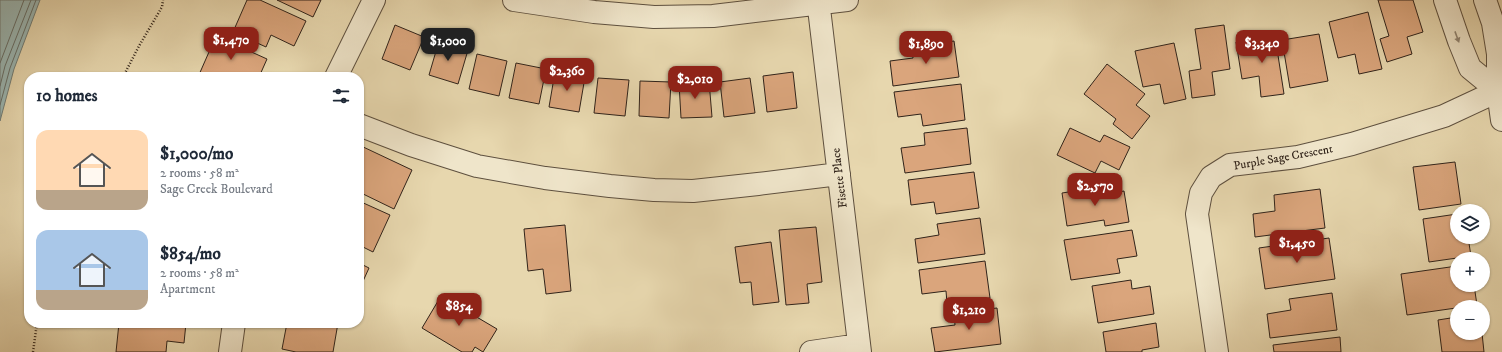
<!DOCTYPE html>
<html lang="en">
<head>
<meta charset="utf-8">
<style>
  body { margin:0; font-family:"IM FELL DW Pica",serif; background:#f2f2f3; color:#1f2937; height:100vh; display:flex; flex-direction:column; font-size:15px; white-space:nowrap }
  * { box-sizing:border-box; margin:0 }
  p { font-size:13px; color:#747a83 }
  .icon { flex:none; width:22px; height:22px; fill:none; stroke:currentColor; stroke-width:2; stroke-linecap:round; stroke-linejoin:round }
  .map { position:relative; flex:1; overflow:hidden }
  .drawer { position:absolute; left:24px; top:72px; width:340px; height:256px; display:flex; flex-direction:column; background:#fff; border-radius:16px; box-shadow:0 1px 3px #0004 }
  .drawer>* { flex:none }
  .tools { position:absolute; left:1450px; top:204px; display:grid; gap:8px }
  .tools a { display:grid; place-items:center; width:40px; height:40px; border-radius:50%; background:#fff; box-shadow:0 1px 3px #0004; font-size:20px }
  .price { position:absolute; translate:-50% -34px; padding:0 9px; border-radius:8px; background:#8f2418; color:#fff; font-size:13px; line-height:26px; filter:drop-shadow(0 1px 2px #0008) }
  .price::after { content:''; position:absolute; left:50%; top:24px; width:12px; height:9px; margin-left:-6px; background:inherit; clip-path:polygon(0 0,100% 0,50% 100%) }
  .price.on { background:#222; color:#fff }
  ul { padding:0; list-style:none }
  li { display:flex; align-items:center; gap:12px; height:100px; padding:0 12px }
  li span { display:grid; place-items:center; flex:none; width:112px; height:80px; border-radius:12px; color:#555 }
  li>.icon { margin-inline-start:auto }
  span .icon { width:48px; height:48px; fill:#fffc; stroke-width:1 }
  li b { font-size:17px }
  h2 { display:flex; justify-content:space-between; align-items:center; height:48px; padding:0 12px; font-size:17px }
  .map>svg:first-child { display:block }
  .water { fill:#9ab7b4; stroke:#707c76 }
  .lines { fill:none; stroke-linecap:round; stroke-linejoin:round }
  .shore { stroke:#656d67; stroke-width:1 }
  .building { fill:#daa57c; stroke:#30231a }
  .minor-casing { stroke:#5e503f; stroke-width:24 }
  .path { stroke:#30231a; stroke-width:2.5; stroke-dasharray:1 2; stroke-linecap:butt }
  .minor { stroke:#efe5ca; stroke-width:22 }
  .oneway { fill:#908472 }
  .labels { text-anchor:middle; stroke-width:3; stroke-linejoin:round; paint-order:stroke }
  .street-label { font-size:12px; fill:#30231a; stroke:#efe5ca }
</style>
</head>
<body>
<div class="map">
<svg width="1502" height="352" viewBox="0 0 1502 352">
  <rect width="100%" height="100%" fill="#e7d7ae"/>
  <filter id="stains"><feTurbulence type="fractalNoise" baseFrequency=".005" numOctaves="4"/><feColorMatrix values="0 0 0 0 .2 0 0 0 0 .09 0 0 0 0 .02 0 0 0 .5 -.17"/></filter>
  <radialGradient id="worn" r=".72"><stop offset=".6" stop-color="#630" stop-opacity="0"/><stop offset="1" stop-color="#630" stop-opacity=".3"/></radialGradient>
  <path class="water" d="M0,0H40L14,69L0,121Z"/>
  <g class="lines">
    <path class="shore" d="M0,63L24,0
      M0,86L5,66L31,0
      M0,105L10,68L36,0"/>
  </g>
  <path class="building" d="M247,0H260L306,21L294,46L271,35L266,47L233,32Z
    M277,0H321L313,17Z
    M1378,0H1413L1423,32L1407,37L1412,54L1387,62L1380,39L1389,36Z
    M1368,12L1382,69L1359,74L1355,54L1338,58L1329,22Z
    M395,25L424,37L410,70L382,59Z
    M1224,25L1230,69L1212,72L1215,95L1192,98L1189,71L1201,69L1195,29Z
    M1319,34L1328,81L1290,88L1282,40Z
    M216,36L267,59L259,77H198Z
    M1275,36L1284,94L1261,97L1259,76L1242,79L1236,42Z
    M439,41L468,50L458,84L429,75Z
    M954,41L959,77L893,86L890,61L913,58L912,47Z
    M1174,43L1186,99L1164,104L1160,84L1143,87L1135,51Z
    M477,54L507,61L499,96L469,89Z
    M516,63L546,69L539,104L509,98Z
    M1107,64L1145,94L1136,105L1150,116L1132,139L1113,124L1116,119L1084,94Z
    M555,72L585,77L579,112L549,107Z
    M793,72L797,108L767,112L763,76Z
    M598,78L629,80L625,116L594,113Z
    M750,78L755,113L724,117L720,82Z
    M640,81L671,82L669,118L639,116Z
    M709,81L712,117L681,118L679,83Z
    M961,84L965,120L923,126L921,114L898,117L894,92Z
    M967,128L971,164L905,173L901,148L925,145L924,133Z
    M1070,128L1100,142L1104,135L1130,147L1119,170L1101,161L1095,173L1057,155Z
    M359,145L412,170L394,209L359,192V184L363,176L359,174Z
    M1455,162L1461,204L1419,210L1413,167Z
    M974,172L979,208L936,214L934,202L911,205L908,180Z
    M1107,186L1108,194L1124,191L1129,222L1105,226L1104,220L1067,226L1062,193Z
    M1320,189L1325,228L1255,237L1253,214L1275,211L1274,195Z
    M359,201L390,215L373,252L359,245Z
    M1457,214V237H1468L1471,256L1429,262L1423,219Z
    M980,218L985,254L918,263L915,239L939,235L937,224Z
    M565,225L571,291L546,294L543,269L528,271L524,229Z
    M816,227L822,282L807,284L809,303L786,305L779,230Z
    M1132,230L1137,256L1117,259L1120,273L1071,280L1064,240Z
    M1329,238L1335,279L1265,289L1259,248Z
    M771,242L779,302L753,305L751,282L740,283L735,247Z
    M985,261L990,298L947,303L946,291L922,294L919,270Z
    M359,263L369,268L359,290Z
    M1457,266V285H1474L1477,305L1407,315L1401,274Z
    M1131,280L1132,289L1150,286L1154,314L1098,323L1092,286Z
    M1332,293L1337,330L1270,338L1267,314L1291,310L1289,299Z
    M441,296L497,329L483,352L475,347L472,352H462L422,328Z
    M997,308L1001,344L935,352L931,328L955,325L954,313Z
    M1457,317V333H1482L1484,352H1442L1438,320Z
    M119,323H186L184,343L167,341L166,352H116Z
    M287,323H338L333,352H296L282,349Z
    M1156,323L1159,347L1142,350V352H1106L1103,332Z
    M1340,337L1341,352H1274L1273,345Z"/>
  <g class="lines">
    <g class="minor-casing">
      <path id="minor" d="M514,0L594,12L654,17L713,16L847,0
        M818,0L860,352
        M1445,0L1459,41L1470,68L1498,91
        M1485,0L1493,23L1498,54V91L1502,120
        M336,77L374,0
        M359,125L411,145L477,166L545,178L610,186L654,190L693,191L758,184L839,174
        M230,352L234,323
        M811,352L859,345
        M1217,352L1197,214L1201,193L1211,177L1230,165L1298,157L1352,144L1444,116L1502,89"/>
    </g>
    <path class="path" d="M123,77L139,46L162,7L163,0
      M33,352L37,323"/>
    <use href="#minor" class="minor"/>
  </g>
  <defs><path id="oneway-solid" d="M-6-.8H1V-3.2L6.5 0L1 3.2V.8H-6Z"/></defs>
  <use class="oneway" href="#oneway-solid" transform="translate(1457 37) rotate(70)"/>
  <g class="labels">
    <g class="street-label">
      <text transform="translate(1283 157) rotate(-10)" y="4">Purple Sage Crescent</text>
      <text transform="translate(839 178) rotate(-97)" y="4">Fisette Place</text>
    </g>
  </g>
  <rect width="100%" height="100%" filter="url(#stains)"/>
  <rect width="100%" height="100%" fill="url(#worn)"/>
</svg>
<div class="tools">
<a><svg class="icon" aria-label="layers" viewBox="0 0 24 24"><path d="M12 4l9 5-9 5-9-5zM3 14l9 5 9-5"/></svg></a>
<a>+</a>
<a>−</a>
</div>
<b class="price" style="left:231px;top:61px">$1,470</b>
<b class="price on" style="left:448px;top:62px">$1,000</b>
<b class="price" style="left:1262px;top:64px">$3,340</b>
<b class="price" style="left:926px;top:65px">$1,890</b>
<b class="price" style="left:567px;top:92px">$2,360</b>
<b class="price" style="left:695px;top:100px">$2,010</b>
<b class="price" style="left:1095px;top:207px">$2,570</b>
<b class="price" style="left:1297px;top:264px">$1,450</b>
<b class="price" style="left:459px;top:327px">$854</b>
<b class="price" style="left:969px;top:331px">$1,210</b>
<section class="drawer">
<h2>10 homes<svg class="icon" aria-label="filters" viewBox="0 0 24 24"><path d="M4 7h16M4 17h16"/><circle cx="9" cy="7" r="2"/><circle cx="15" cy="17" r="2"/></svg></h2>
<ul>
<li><span style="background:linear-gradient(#ffd9b3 75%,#b9a48a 0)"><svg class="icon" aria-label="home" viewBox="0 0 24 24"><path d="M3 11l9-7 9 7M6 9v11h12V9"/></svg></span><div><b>$1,000/mo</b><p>2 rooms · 58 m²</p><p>Sage Creek Boulevard</p></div></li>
<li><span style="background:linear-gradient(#a9c7e8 75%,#b9a48a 0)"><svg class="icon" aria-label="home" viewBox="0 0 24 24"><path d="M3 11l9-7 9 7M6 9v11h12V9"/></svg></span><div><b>$854/mo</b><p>2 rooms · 58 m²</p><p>Apartment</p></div></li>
</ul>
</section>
</div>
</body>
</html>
